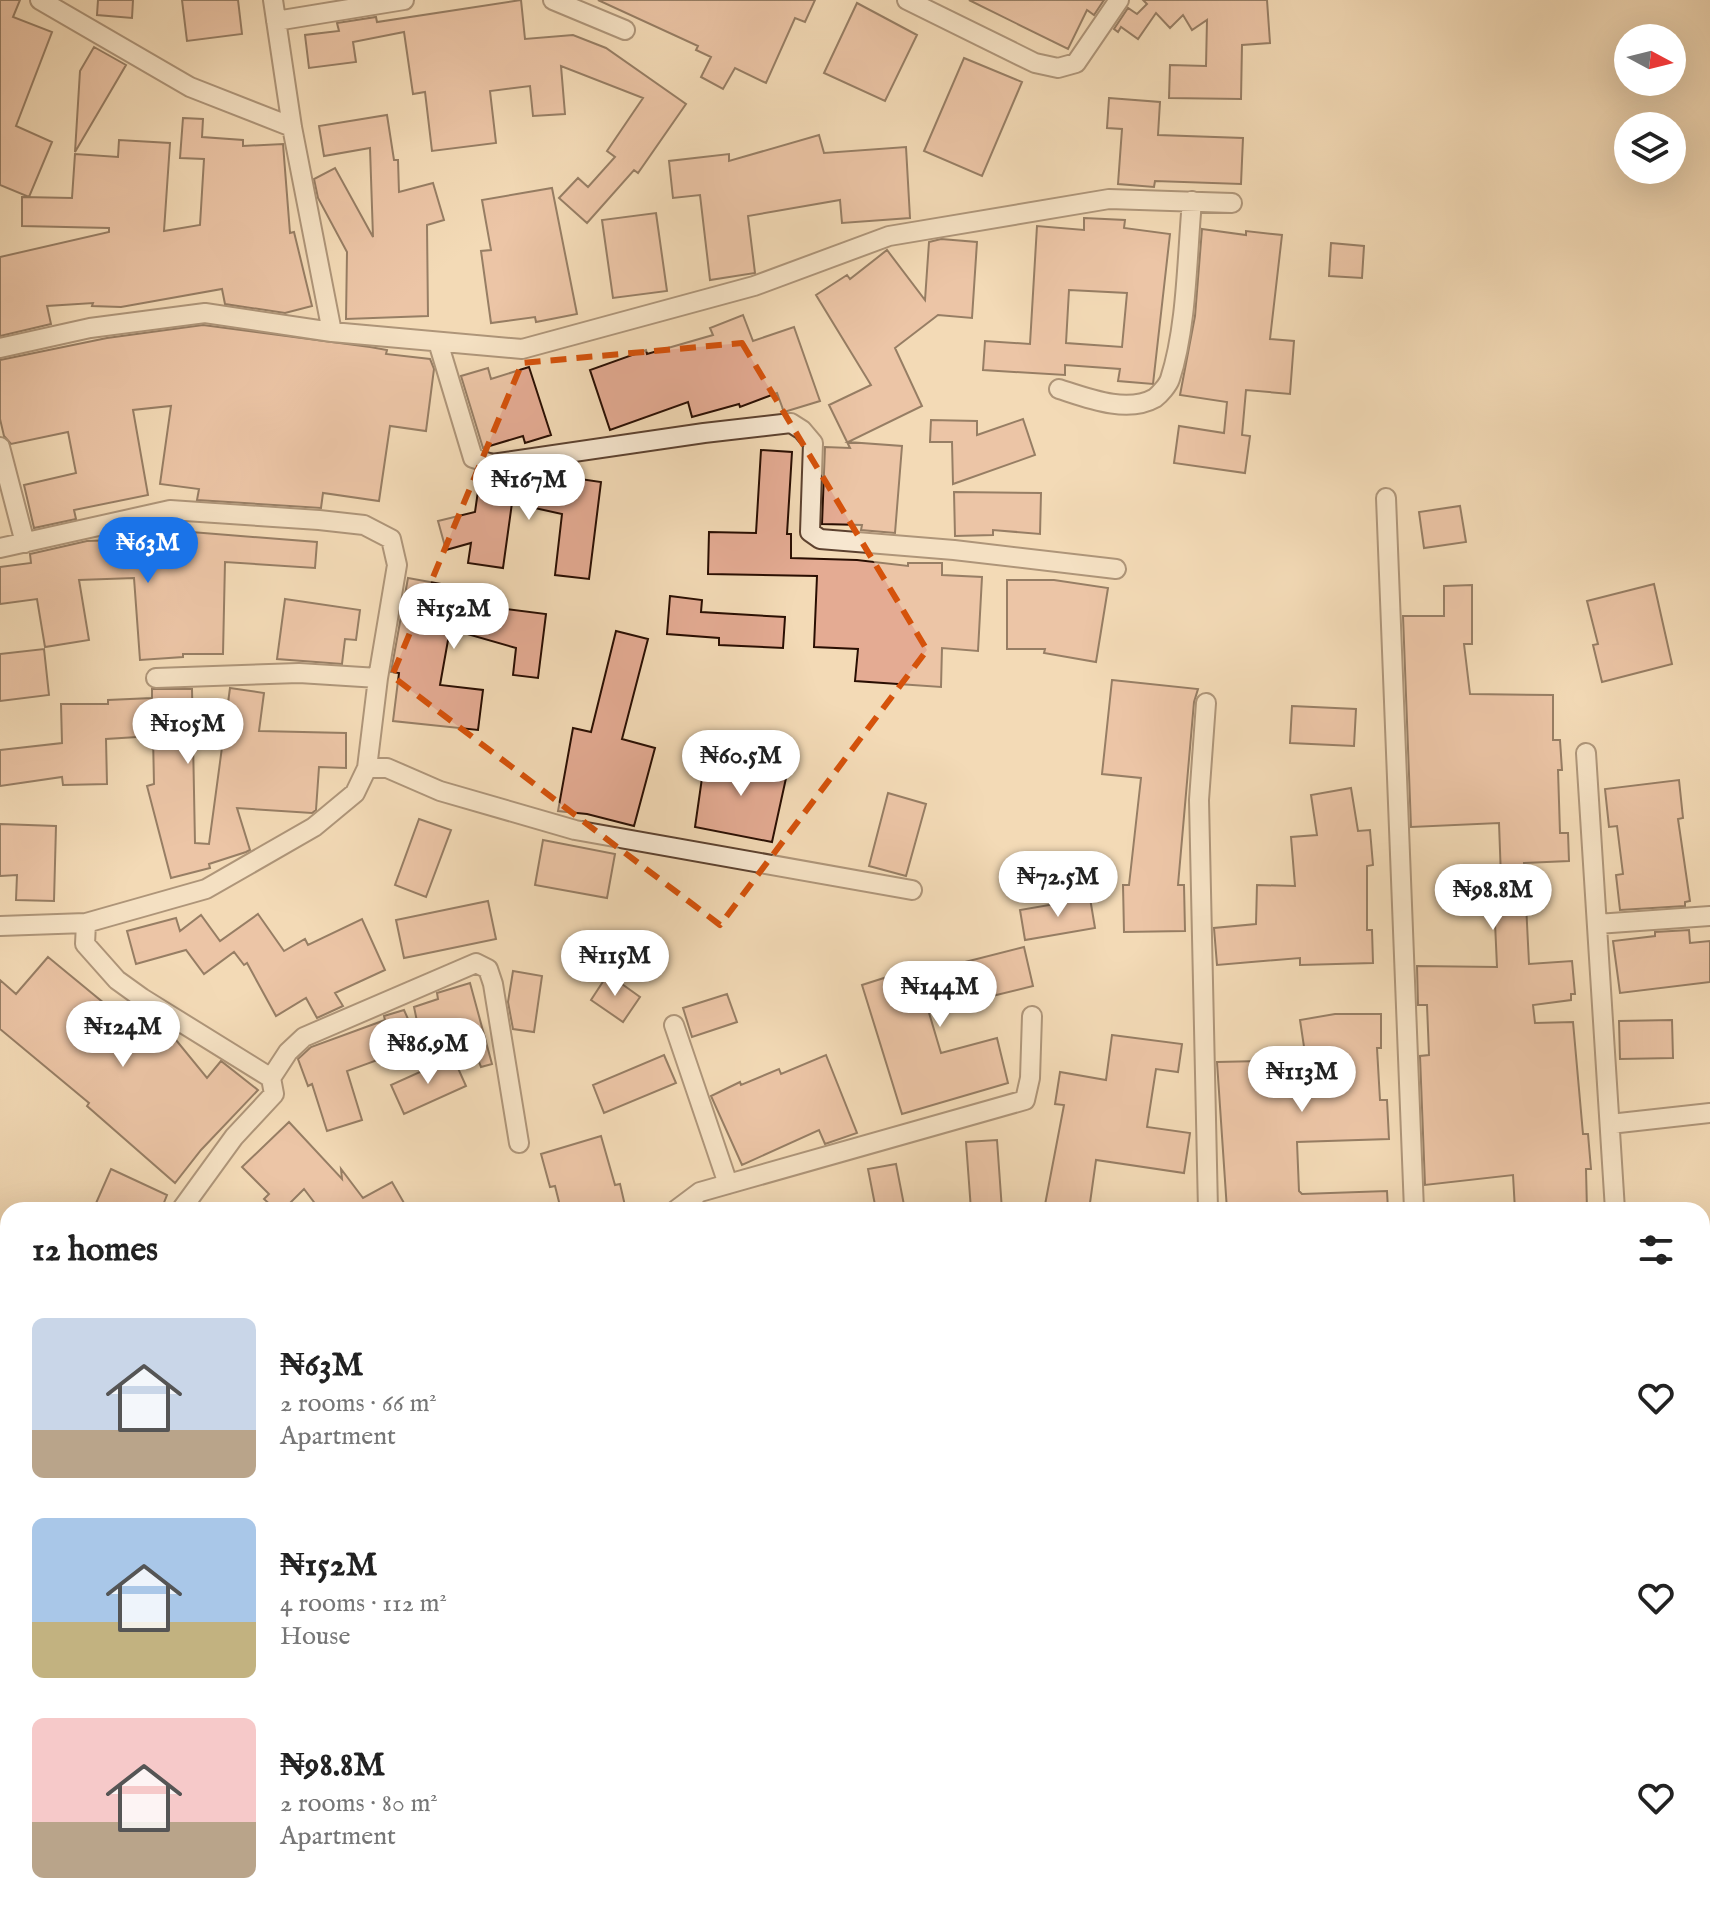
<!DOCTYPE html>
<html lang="en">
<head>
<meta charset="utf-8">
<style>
  body { margin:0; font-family:"IM FELL English",serif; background:#f2f2f2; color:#222; height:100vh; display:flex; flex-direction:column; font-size:30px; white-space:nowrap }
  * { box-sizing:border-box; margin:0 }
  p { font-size:26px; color:#767676 }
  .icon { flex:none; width:44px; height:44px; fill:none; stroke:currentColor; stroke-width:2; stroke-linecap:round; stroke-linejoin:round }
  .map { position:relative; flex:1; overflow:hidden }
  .sheet { position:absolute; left:0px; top:1202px; width:1710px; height:714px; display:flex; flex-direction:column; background:#fff; border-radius:24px 24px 0 0; box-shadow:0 8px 32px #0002 }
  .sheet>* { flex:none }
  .needle { width:52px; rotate:97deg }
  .buttons { position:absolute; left:1614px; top:24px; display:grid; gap:16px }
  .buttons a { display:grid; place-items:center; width:72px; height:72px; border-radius:50%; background:#fff; box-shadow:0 8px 32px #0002; font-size:40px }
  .price { position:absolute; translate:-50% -68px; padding:0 18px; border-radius:28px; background:#fff; color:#222; font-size:26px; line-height:52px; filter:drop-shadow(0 2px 4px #0008) }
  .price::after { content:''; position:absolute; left:50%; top:48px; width:24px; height:18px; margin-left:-12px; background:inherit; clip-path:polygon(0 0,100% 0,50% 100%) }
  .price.on { background:#1a73e8; color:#fff }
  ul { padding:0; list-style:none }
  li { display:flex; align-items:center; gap:24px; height:200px; padding:0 32px }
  li span { display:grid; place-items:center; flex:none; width:224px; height:160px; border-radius:12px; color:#555 }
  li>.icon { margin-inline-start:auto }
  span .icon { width:96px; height:96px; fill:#fffc; stroke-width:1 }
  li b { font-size:34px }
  h2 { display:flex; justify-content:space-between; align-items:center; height:96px; padding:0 32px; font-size:34px }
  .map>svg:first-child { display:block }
  .building { fill:#e4ab93; stroke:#290e02; stroke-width:2; fill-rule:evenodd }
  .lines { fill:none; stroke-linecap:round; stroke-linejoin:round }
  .lane-casing { stroke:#5c412f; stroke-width:13 }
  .street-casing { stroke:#5c412f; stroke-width:22 }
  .lane { stroke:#f7e7d0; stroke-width:9 }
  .street { stroke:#f7e7d0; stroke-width:18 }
  .marked { fill:none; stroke:#d5520b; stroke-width:6; stroke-dasharray:16 10; stroke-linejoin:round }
</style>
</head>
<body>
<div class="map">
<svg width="1710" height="1915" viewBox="0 0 1710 1915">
  <rect width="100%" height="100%" fill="#f3dab6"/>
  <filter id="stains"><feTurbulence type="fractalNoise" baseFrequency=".0025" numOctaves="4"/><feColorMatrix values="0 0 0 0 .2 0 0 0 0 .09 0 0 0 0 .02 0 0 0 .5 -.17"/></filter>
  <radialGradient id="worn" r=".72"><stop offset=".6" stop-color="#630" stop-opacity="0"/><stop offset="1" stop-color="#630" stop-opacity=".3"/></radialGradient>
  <path class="building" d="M0,0H20L13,17L52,32L16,126L52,142L29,197L0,185Z
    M98,0H133L132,18L97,15Z
    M182,0H238L242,34L187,41Z
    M521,0L525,39L573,35L606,48L686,104L638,173L634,170L587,223L559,198L578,178L588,187L615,157L607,151L643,98L561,66L565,114L533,116L530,86L490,91L496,143L432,151L425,92L413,94L404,32L353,42L356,62L309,68L305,35L339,31L337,23L376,17L377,22Z
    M598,0H815L805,22L795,18L766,83L735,68L723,89L701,77L711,57L696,50L698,46Z
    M969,0H1104L1094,15L1087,10L1068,49Z
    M1143,0H1267L1270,43L1242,45L1241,99L1169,98L1170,65L1206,66L1207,20L1192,30L1183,15L1170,28L1156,13L1138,39L1121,27L1118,32L1114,29L1128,8L1137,14L1147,4Z
    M857,3L917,35L885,101L824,73Z
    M94,47L126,65L75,152L80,71Z
    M964,58L1022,82L982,176L924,151Z
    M1109,98L1160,102L1158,135L1243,138L1241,184L1155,181L1154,187L1118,184L1122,129L1107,128Z
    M387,115L394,160H398L399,192L433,183L444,220L427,225L428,316L346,319L347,252L318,198L314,179L335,168L373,237L370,148L324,156L319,126Z
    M183,118L203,119L202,137L243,140V146L283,144L290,233L294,232L312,306L285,313L225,304L222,289L121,307L92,306L93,303L47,306L51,324L0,336V257L109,232V228L22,226V197L72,198L75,154L118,157L119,140L170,143L164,231L200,225L204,159L180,158Z
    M819,135L824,153L906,147L910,218L842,223L840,200L748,216L755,273L710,280L700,195L673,198L669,161L729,154V161Z
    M552,188L577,314L536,322L535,317L491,323L481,251L491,250L482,200Z
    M656,213L667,291L613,298L602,220Z
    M1084,218L1125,220L1124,228L1170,234L1153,384L1118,381L1120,369L1065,365V375L983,370L985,341L1030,344L1037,226L1084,230ZM1069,290L1127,293L1122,347L1066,343Z
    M1202,229L1246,235V231L1282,235L1270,339L1294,341L1290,394L1246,390L1242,435L1250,436L1245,473L1174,463L1179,426L1224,433L1227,402L1180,395L1195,316Z
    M941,239L977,242L972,318L938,315L895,348L922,406L848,442L902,446L895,533L861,530L862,525L822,524L825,447L850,448L829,405L871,385L816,295L847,275L850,279L887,250L925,300L929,242Z
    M1331,243L1364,246L1362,278L1329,276Z
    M743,315L753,341L794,327L820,401L784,412L777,393L740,407L739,404L692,417L688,402L610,430L590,370L646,350L647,354L713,335L710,328Z
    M203,325L370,347L387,350L386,354L430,359L434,369L426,431L390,426L379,501L323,493L321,508L197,500L199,489L160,484L171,406L133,410L148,495L74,510L76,519L34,528L24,485L76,473L68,432L11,444L4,436L0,419V360L107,338Z
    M529,367L551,435L525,443L523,436L483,448L461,376L488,368L491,379Z
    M1023,419L1035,455L953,484L952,442H930L931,420L977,421V435Z
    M761,450L792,452L787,534H791V558L857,560L908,566V563H942V575L982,577L978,651L942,648L941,687L855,681L858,649L814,647L817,576L708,574L709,532L756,533Z
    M480,477L529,484L530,481L565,489L566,477L601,482L589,579L555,575L562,514L512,503L503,568L468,563L471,543L446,550L438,521L475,512Z
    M954,492L1041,493L1040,534L993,530V535L955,536Z
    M1460,506L1466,542L1424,548L1419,512Z
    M154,529L317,542L315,568L225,562L223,654H183V657L140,660L134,578L79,580L89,640L45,647L37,599L0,604V567L31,563L30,554L87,541L148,539L153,537Z
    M408,578L458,587L457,593L506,606L505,609L546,614L538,678L513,675L516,648L450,629L440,685L483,690L478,730L393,721L399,673L391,672Z
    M1007,580H1054L1108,588L1096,662L1044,653L1045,649H1007Z
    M1654,584L1672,664L1602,682L1593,645L1598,644L1587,601Z
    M1472,585V644H1464L1470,694L1553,695V740H1560L1562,770H1558L1560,833H1568L1569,861L1524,863L1529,964L1572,961L1575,994H1571V1000L1533,1005L1535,1023L1573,1022L1583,1134H1588L1591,1169H1586L1587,1210H1515L1513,1175L1425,1185L1420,1056L1429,1055L1427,1005H1418L1417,966L1497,967L1493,878H1501L1499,823L1411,827L1403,616H1444V586Z
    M670,596L702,600L701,612L785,617L783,648L719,645V638L667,634Z
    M285,599L360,610L356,640L345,639L342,664L277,659Z
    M616,631L648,639L622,739L655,748L634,826L587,814L558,811L573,728L591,732Z
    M44,649L49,695L0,701V654Z
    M1112,680L1198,689L1194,702L1178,885H1184L1185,931L1124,932L1123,885H1129L1141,778L1102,774Z
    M230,688L264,693L259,731L346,733V768L319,767L316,810L312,813L237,808L250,850L246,852L209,864L210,868L171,878L147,786L154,784L153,736L106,739L107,784L63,785L62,777L0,786V750L62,743L61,704H108V700L152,698V689H192L195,843L209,844Z
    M1292,706L1356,709L1354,746L1290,743Z
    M705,757L749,764L750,761L788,769L772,842L695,827Z
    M1679,780L1683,818L1678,819L1690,901L1685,902V906L1620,910L1616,875L1623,874L1617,826L1609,827L1605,789Z
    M1351,788L1358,831L1370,830L1373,865L1367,866V930H1372L1373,963L1300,965V958L1217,965L1214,928L1256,924L1257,885L1295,886L1291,837L1317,835L1311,795Z
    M888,793L926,804L906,876L869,866Z
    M419,819L451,830L426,897L395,885Z
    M0,824L56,826L54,901L16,900L17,875L0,876Z
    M543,840L615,854L607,898L535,885Z
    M1090,898L1095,928L1025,940L1020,910Z
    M488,901L496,939L404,958L396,920Z
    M258,914L284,951L305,939L308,945L362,919L385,970L335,993L343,1006L317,1018L306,998L276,1016L247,963L244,965L234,952L204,974L186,950L136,964L127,931L176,918L180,931L201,915L220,941Z
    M1689,930L1690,943L1710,941V982L1620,993L1613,941L1655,936V932Z
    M1024,947L1033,986L984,998L981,987L924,996L941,1053L997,1038L1008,1083L902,1114L862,985L909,970L965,962Z
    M48,957L110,1008L113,1004L155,1039L167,1029L207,1078L221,1061L258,1090L201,1150L175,1183L87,1106L89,1103L0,1029V980L16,994Z
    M513,971L542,976L534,1032L513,1029L508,1002Z
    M608,974L640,997L623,1022L591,1000Z
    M470,983L492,1064L481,1067L465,1028L347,1071L362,1120L327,1131L312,1084L308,1086L298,1059L311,1047L385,1020L384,1016L404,1010L412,1028L418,1026L414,1007L438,999L437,993Z
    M727,994L737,1022L692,1037L683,1008Z
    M1335,1014H1381V1048H1377L1380,1100H1387L1389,1139L1297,1142L1299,1191L1302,1194L1387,1191L1388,1210H1227L1217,1062L1306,1060L1300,1020Z
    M1672,1020L1673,1058L1620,1059L1619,1021Z
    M1112,1035L1182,1044L1178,1072L1156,1069L1147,1127L1190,1133L1184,1173L1096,1160L1089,1210H1044L1064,1105L1055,1104L1060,1072L1106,1080Z
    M664,1055L676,1083L604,1113L593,1085Z
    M826,1055L857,1133L825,1144L819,1130L742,1165L711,1096L740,1082L741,1085L779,1069L781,1074Z
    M453,1057L466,1086L404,1114L391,1085Z
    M289,1122L342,1179L341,1169L363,1198L392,1182L408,1210H320L304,1189L283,1210H276L264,1199L269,1194L242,1167Z
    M601,1136L615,1185L620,1184L626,1210H561L555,1186L550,1187L541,1154Z
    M997,1140L1002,1210H971L966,1142Z
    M896,1164L905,1210H876L868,1169Z
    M111,1169L167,1195L161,1210H93Z"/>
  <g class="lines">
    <g class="lane-casing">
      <path id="lane" d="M0,1640L8,1643"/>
    </g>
    <g class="street-casing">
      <path id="street" d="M40,0L190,87L292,127
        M273,0L292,127L332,332
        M553,0L625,30
        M907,0L1035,63L1058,68L1076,63L1119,0
        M276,21L404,0
        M438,342L473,458L492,464L704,433L791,423L802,430L813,443L810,532L820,539L954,550L1116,569
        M0,348L90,328L205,313L332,332L522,349L754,286L889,236L1109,199L1232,203
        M1059,389C1087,398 1127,414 1155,398C1160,394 1168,385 1170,379C1187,327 1187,256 1192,201
        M0,447L25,543
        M1386,498L1414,1210
        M0,548L170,510L319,520L364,525L391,539L397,565L378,678L367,768
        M156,678L299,673L378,678
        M1206,703L1199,800L1208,1210
        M1586,753L1615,1210
        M86,923L85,944L117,980L142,998L271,1078
        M1597,924L1710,916
        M0,926L86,923L206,889L314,827L355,793L367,768H387L440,791L575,830L912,890
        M674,1025L728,1184
        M1610,1124L1710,1113
        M181,1210L234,1137L274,1094L271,1078L288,1052L304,1037L476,963L488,969L493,984L519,1143
        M676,1210L700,1192L1025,1100L1030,1078L1032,1016
        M1702,1324H1710
        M0,1385L8,1386
        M1702,1697L1710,1687
        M725,1908L726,1915
        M1571,1908L1579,1915"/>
    </g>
    <use href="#lane" class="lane"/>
    <use href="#street" class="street"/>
  </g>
  <path d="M0 0H1710V1915H0ZM742,343L927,650L720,925L392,676L522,363Z" fill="#f3dab6" fill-opacity=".55" fill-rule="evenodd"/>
  <path class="marked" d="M742,343L927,650L720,925L392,676L522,363Z"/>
  <rect width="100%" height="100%" filter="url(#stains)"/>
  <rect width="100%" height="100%" fill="url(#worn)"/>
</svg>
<div class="buttons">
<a><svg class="needle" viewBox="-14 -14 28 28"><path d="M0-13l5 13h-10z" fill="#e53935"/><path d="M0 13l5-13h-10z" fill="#767676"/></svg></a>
<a><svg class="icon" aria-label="layers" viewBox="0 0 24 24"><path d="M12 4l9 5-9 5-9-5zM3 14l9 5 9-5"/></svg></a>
</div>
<b class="price" style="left:529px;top:522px">₦167M</b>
<b class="price on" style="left:148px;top:585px">₦63M</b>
<b class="price" style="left:454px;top:651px">₦152M</b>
<b class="price" style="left:188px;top:766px">₦105M</b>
<b class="price" style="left:741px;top:798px">₦60.5M</b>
<b class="price" style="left:1058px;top:919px">₦72.5M</b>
<b class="price" style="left:1493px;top:932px">₦98.8M</b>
<b class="price" style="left:615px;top:998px">₦115M</b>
<b class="price" style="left:940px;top:1029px">₦144M</b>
<b class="price" style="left:123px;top:1069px">₦124M</b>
<b class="price" style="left:428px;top:1086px">₦86.9M</b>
<b class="price" style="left:1302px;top:1114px">₦113M</b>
<section class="sheet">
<h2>12 homes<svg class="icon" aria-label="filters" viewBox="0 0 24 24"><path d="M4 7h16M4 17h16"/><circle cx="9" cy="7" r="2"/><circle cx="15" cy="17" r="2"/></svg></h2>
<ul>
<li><span style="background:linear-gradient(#c9d6e8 70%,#b9a48a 0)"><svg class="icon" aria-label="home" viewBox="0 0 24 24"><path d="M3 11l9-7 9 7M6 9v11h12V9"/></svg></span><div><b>₦63M</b><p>2 rooms · 66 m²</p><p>Apartment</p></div><svg class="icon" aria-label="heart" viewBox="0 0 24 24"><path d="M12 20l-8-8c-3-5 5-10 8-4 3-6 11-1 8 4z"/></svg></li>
<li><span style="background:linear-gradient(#a9c7e8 65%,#c2b280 0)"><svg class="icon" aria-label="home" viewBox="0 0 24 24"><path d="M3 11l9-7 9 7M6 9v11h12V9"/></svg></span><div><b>₦152M</b><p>4 rooms · 112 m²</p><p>House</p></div><svg class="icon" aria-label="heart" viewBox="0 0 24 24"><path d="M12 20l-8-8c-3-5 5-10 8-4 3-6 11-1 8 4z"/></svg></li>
<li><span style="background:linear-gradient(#f6c9c9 65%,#b9a48a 0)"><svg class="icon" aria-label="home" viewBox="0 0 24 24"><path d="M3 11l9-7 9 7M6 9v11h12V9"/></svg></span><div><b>₦98.8M</b><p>2 rooms · 80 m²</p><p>Apartment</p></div><svg class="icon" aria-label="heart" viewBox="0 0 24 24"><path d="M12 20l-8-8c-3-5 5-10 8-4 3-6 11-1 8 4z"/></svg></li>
</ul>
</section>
</div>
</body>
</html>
